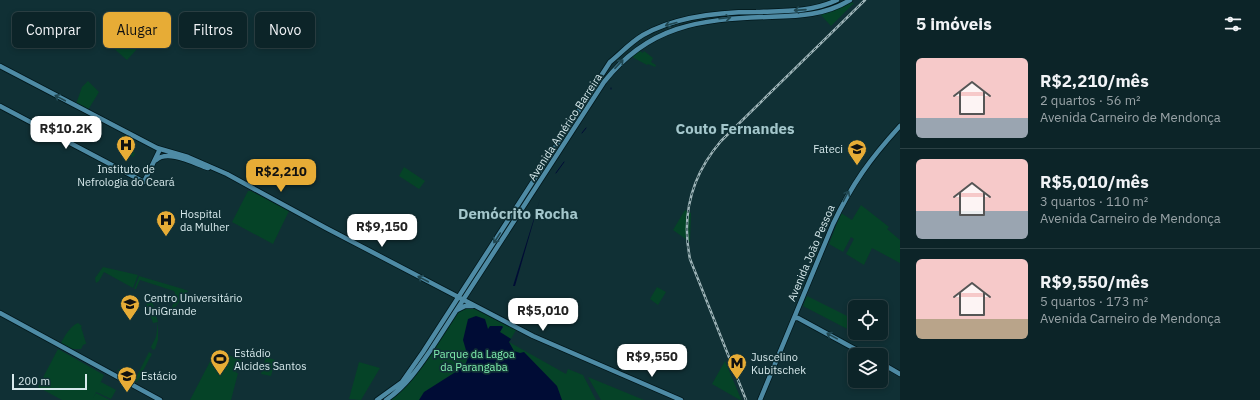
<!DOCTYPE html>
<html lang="pt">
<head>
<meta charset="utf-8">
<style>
  body { margin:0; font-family:"IBM Plex Sans",sans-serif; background:#152c30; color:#f1f3f6; height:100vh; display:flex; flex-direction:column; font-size:15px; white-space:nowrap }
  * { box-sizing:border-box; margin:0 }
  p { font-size:13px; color:#9aa4a8 }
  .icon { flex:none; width:22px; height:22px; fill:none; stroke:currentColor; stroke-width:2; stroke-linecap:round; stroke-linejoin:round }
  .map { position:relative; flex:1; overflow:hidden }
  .details { display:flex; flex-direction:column; background:#0c2428; width:360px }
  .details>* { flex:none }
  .guide { position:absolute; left:12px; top:12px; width:380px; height:36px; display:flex; gap:8px }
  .fabs { position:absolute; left:848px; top:300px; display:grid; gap:8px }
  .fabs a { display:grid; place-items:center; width:40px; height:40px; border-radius:6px; background:#0c2428; box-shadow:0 2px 6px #0003,0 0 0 1px #2c4145; font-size:20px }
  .scale { position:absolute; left:12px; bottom:10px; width:75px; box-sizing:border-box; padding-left:4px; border:2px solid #d7e9ec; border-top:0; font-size:11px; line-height:14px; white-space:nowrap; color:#d7e9ec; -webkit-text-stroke:3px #103035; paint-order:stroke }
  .price { position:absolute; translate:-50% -34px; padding:0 9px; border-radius:8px; background:#fff; color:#222; font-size:13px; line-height:26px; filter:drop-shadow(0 1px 2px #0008) }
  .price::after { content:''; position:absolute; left:50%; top:24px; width:12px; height:9px; margin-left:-6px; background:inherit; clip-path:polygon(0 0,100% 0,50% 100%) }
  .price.active { background:#e7ac36; color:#111 }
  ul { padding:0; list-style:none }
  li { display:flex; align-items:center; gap:12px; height:100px; padding:0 16px }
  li+li { border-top:1px solid #2c4145 }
  li span { display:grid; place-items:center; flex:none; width:112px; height:80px; border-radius:6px; color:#555 }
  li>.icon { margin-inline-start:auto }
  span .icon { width:48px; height:48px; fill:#fffc; stroke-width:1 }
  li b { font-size:17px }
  h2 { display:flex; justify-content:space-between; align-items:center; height:48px; padding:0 16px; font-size:17px }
  .chip { padding:0 14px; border-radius:6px; background:#0c2428; box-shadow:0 2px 6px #0003,0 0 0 1px #2c4145; font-size:14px; line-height:36px }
  .chip.active { background:#e7ac36; color:#111 }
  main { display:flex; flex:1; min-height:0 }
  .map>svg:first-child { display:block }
  .green { fill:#054327 }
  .water { fill:#000c35 }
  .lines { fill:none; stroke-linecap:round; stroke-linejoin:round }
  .stream { stroke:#000c35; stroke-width:1 }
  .major-casing { stroke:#01171b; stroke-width:6 }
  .major { stroke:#4e8ba5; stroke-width:4.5 }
  .rail-casing { stroke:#9fb5b9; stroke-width:2.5 }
  .rail { stroke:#103035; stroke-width:1; stroke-dasharray:3; stroke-linecap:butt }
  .oneway { stroke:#204751 }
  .labels { text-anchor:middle; stroke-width:3.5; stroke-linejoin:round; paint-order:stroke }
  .street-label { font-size:11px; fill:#d7e9ec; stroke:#103035 }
  .poi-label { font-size:11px; fill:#d7e9ec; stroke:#103035; text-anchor:start }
  .park-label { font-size:11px; fill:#80efaf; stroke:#103035 }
  .district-label { font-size:15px; font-weight:bold; fill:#a3c6cb; stroke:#103035 }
</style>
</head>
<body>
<main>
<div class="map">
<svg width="900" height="400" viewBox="0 0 900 400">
  <rect width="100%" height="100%" fill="#103035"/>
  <path class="green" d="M851,1L855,5L853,4L831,26L820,14L841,8Z
    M124,37L137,49L127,60L110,45L115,40L123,42Z
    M640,51L643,53L644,51L653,58L651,62L656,65L655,67L648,64L647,65L634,58L632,56Z
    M88,81L99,92L88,110L76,104L82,87Z
    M123,135L135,140L130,150L135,153L133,157L117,147Z
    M404,167L425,181L419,189L399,176Z
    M248,191H251L289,211L273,244L232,222Z
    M861,205L889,227L887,229L900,240V263L872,248L864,265L846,254L854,239L851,237L843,252L829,244L841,213L852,220Z
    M685,210L691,213L690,242L673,230Z
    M103,267L138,275L133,288L104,272L99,281L96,283L95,278Z
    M139,276L183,289L188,291L183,300L180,301L173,310L172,307L176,296L174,291L140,280L136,289H134Z
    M657,287L666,292L658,305L650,299Z
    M807,296L855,320V333L803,306Z
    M152,301L158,322V340L155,349L153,350L151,347L156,337L158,322L153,323L146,303Z
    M462,308H473L516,330L509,342L566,374L568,369L583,375L596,400H389L409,383L459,311Z
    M78,323L82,326L81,327L86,343H87L83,345L81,349H71L61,343C64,337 71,325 78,323Z
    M58,349L104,375L99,386L101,382L116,390L111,399L96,392L93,398L96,393L110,400H62L38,387Z
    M216,350L241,360L236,373H238L231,400H190Z
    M149,352L152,354L137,382L120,375L118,369L136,378Z
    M266,357L275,360L271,376L261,374Z
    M725,361L741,399L740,400L712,384Z
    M359,362L380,368L361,400L349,399Z
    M588,377L644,400H601Z"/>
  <path class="water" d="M540,199L515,286H513Z
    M476,316L485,319L488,329L490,326H502L503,327L500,332L511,339L509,342L514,351L520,353L524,352L557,386L562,400H419L424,392L465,366L468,357L463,340L468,319Z"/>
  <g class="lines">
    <path class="stream" d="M611,89V88
      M582,133L586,128
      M556,173L564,162"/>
    <g class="major-casing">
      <path id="major" d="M0,66L157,148L188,157L227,174L326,228L533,336L681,400
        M0,106L144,182L160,149
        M156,160C168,149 195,164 208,168
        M457,310L465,306H473
        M0,313L160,400
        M794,318H798L866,355
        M881,363L900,374
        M377,400L402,382L423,352L610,62C621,53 631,42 643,35C675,17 720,12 756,12C784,11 812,12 837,0
        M386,400C405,387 417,370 430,351L604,82C648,26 699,19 767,17C796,16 824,16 850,0
        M760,400L833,224C852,184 870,159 900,126"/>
    </g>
    <use href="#major" class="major"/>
    <g class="rail-casing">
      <path id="rail" d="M746,400L690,259C681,215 692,175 721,141L865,0"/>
    </g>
    <use href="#rail" class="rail"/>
  </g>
  <defs><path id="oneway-shaft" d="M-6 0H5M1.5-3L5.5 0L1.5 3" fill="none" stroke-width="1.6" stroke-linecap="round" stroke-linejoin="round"/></defs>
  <g class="oneway">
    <use href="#oneway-shaft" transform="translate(800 10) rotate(176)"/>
    <use href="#oneway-shaft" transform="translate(725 18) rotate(-6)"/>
    <use href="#oneway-shaft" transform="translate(671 24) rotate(165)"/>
    <use href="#oneway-shaft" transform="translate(619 64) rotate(-47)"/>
    <use href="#oneway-shaft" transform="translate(60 98) rotate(-152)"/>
    <use href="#oneway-shaft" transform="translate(846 196) rotate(-62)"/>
    <use href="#oneway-shaft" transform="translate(497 238) rotate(123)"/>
    <use href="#oneway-shaft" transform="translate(423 279) rotate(-152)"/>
    <use href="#oneway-shaft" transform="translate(832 336) rotate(-151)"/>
  </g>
  <defs>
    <g id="hospital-pin" transform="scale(1)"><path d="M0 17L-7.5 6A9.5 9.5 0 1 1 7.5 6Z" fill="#e7ac36" stroke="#103035"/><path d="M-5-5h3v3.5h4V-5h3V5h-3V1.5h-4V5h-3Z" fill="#111"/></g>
    <g id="university-pin" transform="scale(1)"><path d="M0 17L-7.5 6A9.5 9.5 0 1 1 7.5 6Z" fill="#e7ac36" stroke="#103035"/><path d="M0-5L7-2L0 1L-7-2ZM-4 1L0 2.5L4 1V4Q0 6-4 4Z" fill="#111"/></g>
    <g id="stadium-pin" transform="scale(1)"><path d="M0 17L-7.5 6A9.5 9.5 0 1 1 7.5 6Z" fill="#e7ac36" stroke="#103035"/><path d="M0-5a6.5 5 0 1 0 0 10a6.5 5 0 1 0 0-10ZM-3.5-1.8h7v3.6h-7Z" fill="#111"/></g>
    <g id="metro-pin" transform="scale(1)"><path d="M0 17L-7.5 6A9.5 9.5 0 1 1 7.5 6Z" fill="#e7ac36" stroke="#103035"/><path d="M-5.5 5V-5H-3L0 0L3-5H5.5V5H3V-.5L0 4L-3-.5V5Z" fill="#111"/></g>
  </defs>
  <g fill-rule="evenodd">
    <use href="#hospital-pin" x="126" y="145"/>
    <use href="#university-pin" x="857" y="149"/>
    <use href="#hospital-pin" x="166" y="220"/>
    <use href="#university-pin" x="130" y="304"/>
    <use href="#stadium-pin" x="220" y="359"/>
    <use href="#metro-pin" x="737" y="363"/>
    <use href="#university-pin" x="127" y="376"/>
  </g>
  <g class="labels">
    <g class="street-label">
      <text transform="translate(565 127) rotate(-57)" y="4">Avenida Américo Barreira</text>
      <text transform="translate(811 253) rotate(-67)" y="4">Avenida João Pessoa</text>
    </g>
    <g class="poi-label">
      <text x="843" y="153" text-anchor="end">Fateci</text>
      <text x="126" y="173" text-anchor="middle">Instituto de<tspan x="126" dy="13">Nefrologia do Ceará</tspan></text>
      <text x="180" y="218">Hospital<tspan x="180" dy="13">da Mulher</tspan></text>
      <text x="144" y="302">Centro Universitário<tspan x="144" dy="13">UniGrande</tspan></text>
      <text x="234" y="357">Estádio<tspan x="234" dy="13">Alcides Santos</tspan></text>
      <text x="751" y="361">Juscelino<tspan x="751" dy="13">Kubitschek</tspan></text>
      <text x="141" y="380">Estácio</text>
    </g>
    <g class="park-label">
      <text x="474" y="358">Parque da Lagoa<tspan x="474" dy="13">da Parangaba</tspan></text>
    </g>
    <g class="district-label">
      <text x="735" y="134">Couto Fernandes</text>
      <text x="518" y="219">Demócrito Rocha</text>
    </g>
  </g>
</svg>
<div class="fabs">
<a><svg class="icon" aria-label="locate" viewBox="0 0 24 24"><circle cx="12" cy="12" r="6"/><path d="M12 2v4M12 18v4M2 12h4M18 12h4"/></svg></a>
<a><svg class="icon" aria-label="layers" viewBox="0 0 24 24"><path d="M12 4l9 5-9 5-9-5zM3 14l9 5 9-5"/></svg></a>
</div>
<div class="scale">200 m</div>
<b class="price" style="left:66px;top:150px">R$10.2K</b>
<b class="price active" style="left:281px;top:193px">R$2,210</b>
<b class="price" style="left:382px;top:248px">R$9,150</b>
<b class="price" style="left:543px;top:332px">R$5,010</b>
<b class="price" style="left:652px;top:378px">R$9,550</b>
<div class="guide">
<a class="chip">Comprar</a>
<a class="chip active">Alugar</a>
<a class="chip">Filtros</a>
<a class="chip">Novo</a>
</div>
</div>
<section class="details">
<h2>5 imóveis<svg class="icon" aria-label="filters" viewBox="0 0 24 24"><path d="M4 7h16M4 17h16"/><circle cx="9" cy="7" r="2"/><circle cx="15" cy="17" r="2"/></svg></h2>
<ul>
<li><span style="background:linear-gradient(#f6c9c9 75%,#9aa5b1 0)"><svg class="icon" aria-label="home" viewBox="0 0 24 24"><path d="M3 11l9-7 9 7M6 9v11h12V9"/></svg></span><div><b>R$2,210/mês</b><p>2 quartos · 56 m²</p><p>Avenida Carneiro de Mendonça</p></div></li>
<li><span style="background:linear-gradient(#f6c9c9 65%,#9aa5b1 0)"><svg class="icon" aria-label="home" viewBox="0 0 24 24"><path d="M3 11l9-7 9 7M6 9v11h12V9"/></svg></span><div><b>R$5,010/mês</b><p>3 quartos · 110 m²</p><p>Avenida Carneiro de Mendonça</p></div></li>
<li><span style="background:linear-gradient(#f6c9c9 75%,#b9a48a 0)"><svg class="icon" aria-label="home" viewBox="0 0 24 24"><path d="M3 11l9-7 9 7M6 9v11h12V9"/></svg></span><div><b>R$9,550/mês</b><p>5 quartos · 173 m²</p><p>Avenida Carneiro de Mendonça</p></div></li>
</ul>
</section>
</main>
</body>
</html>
